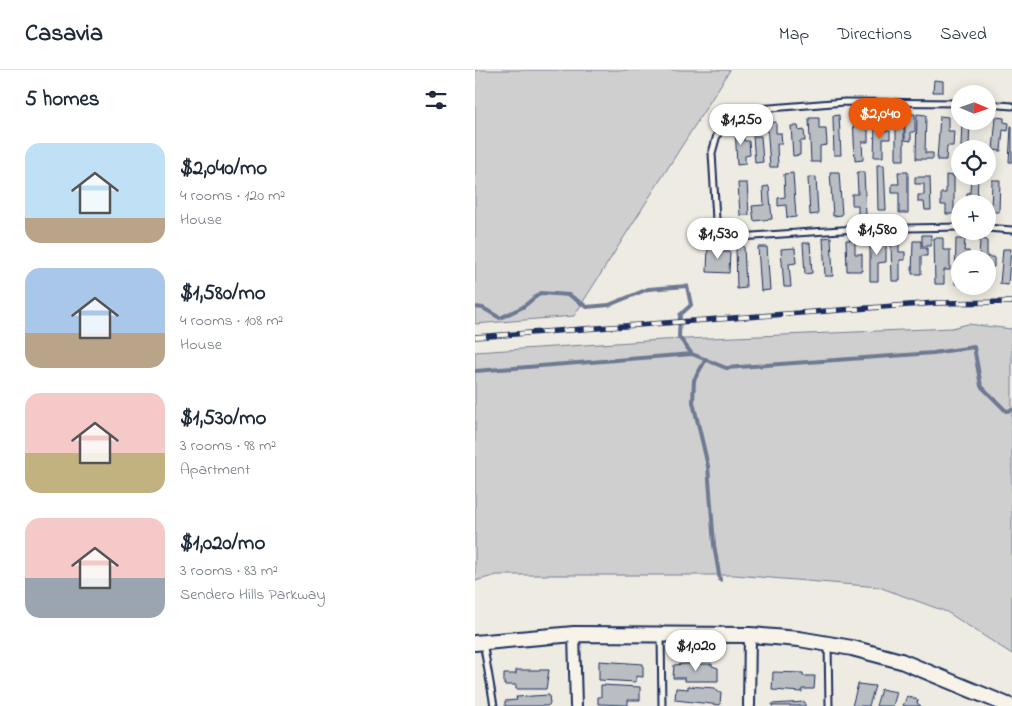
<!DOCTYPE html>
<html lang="en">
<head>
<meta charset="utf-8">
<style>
  body { margin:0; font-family:"Indie Flower",sans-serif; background:#f2f2f3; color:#1f2937; height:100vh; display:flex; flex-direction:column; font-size:19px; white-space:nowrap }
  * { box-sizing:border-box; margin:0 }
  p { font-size:16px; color:#747a83 }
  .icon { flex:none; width:28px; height:28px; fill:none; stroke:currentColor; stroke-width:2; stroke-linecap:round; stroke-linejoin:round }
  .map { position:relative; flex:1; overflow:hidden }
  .panel { display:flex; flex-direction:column; background:#fff; width:475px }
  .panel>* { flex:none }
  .needle { width:32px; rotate:92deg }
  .fabs { position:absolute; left:476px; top:15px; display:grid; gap:10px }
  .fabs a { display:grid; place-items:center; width:45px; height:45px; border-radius:50%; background:#fff; box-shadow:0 2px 12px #0003; font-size:25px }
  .price { position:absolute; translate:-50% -42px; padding:0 11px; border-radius:18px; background:#fff; color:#222; font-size:16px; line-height:32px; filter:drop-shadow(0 1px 2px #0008) }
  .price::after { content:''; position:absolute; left:50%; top:30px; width:15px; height:11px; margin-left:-8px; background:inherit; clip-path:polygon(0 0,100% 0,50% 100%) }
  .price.active { background:#ea580c; color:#fff }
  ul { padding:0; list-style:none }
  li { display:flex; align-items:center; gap:15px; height:125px; padding:0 25px }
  li span { display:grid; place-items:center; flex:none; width:140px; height:100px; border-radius:15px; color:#555 }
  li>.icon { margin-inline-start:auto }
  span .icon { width:60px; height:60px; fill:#fffc; stroke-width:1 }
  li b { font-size:21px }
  h2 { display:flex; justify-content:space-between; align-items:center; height:60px; padding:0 25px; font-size:21px }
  header { display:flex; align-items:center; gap:30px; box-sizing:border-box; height:70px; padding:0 25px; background:#fff; border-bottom:1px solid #e0e1e3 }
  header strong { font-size:24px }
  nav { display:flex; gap:28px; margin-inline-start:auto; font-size:18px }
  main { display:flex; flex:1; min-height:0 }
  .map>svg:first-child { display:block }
  .green { fill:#cfcfcf; stroke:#757f96 }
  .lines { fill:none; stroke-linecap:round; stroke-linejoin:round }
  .stream { stroke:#6e7992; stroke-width:4 }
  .building { fill:#babdc2; stroke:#1b2f5e }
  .lane-casing { stroke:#1b2f5e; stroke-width:9 }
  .street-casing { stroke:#1b2f5e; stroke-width:14 }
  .secondary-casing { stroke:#1b2f5e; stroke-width:18 }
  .lane { stroke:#f7f3e8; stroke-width:5 }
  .street { stroke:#f7f3e8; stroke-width:10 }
  .secondary { stroke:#f7f3e8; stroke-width:14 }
  .rail-casing { stroke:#1b2f5e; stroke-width:5.5 }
  .rail { stroke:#f7f3e8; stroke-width:4; stroke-dasharray:11; stroke-linecap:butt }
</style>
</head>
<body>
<header>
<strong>Casavia</strong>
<nav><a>Map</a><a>Directions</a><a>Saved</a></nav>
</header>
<main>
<section class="panel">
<h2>5 homes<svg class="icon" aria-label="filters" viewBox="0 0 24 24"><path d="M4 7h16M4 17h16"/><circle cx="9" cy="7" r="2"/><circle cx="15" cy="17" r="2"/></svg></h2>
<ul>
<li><span style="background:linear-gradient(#bfe0f5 75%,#b9a48a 0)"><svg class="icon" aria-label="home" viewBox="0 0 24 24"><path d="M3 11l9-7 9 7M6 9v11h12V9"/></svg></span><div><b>$2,040/mo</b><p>4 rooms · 120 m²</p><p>House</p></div></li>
<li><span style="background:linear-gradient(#a9c7e8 65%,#b9a48a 0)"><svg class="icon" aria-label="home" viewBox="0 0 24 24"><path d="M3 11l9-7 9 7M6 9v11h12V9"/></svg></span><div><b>$1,580/mo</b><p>4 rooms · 108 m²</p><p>House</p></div></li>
<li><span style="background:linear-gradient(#f6c9c9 60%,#c2b280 0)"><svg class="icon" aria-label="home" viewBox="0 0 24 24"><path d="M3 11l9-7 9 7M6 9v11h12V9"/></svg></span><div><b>$1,530/mo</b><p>3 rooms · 98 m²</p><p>Apartment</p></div></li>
<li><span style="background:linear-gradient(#f6c9c9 60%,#9aa5b1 0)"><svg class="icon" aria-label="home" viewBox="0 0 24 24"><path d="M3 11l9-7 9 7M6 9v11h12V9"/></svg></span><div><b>$1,020/mo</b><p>3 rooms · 83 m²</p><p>Sendero Hills Parkway</p></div></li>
</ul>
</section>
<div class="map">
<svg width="537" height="636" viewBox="0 0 537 636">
  <rect width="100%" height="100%" fill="#eeebe2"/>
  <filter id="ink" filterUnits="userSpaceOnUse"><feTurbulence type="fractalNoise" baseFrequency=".02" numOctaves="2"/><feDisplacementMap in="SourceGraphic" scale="10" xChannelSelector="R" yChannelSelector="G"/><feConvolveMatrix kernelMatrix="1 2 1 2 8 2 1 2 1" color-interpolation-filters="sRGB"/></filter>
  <g filter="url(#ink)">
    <path class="green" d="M0,0H255L99,246L0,254Z
      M493,254L537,259V584L472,542L404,517L260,505H22L0,511V282L187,270L477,258Z"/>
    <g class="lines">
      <path class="stream" d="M0,237L8,238L25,248L48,237L65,223L94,225L112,237L134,235L173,219L212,216L216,235L205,245L204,267L217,284
        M231,289L219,310L218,332L233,396L239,475L245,510
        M0,301L217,284L251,298L458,283L499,277L506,316L531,341L537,340"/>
    </g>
    <path class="building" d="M459,10L468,11V22H458Z
      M430,44H440V62H436V71L430,70Z
      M442,44L451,45L450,83H458V89H441Z
      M364,45L366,85H359L358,46Z
      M386,46L387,57H393V72H387L388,90L380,91L378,47Z
      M421,46H429V90H421Z
      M465,46L473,47V61H479L478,76H472L471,90H462Z
      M521,47L529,48V52L534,53L533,61L528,60L526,81L518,80Z
      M334,48H344V59H351L352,75L345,76V92H336Z
      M487,51H495L494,77H486Z
      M301,52V63H306L307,74H302L303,97H295L292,53Z
      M400,55H409L408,61H415V69H408V87H399Z
      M268,56L269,71H274L275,85L270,86V94L262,95L260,57Z
      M316,56H323L324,61L329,60L330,71H325V85L318,86Z
      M536,56H537V92H534Z
      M278,66H286L288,92L280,93Z
      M402,95H409L411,140H403Z
      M355,102H364L367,145L358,146Z
      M382,102H389L391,146H383V135H377V124H383Z
      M423,102H433V143H424V123H417V114H424Z
      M318,103L321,147L312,148L311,135L303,136V128L310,127L309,104Z
      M471,105L479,106V144H471V135H466V123H471Z
      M496,106H503L502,134H494V128H492V123H495Z
      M341,107L343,144L335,145L333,108Z
      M440,107H455L456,140H450L449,132H443V125H449V114H440Z
      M517,110H525L524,142H516Z
      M263,113H272L274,145H265Z
      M294,116L297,149L279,151L277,136L289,135L288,117Z
      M447,165H456V176H447Z
      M356,167L358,206H350L348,168Z
      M395,168H411V192L403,193V211H395Z
      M459,168H468V180H475V200H469V214H460Z
      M481,169H490L489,181H494V189H485V214H480Z
      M505,169L512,170V187H519V197H512V189H504Z
      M371,170H380V184H387V201H372Z
      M438,171H446V178H452V186H446V204H437Z
      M424,172V182H430V190H425V211H417L416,173Z
      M328,173H335L337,203L330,204Z
      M233,175H246V182H255L254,203L232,202Z
      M261,176H269L271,218L262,219Z
      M283,177H292L295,220L286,221Z
      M320,178L321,193L314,194L316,217H309L306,179Z
      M528,179H536L533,215L525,214Z
      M124,591L168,594V607L161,606V612L124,610Z
      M211,594H237V596L243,598V611H210V608H198L199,595Z
      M41,600H74L71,619H41V615H29V604H41Z
      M298,602L328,603V606H340L339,619H327V622L297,620Z
      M383,614L400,616L394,636H377Z
      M126,615L165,617V630H153V635L123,634V627H126Z
      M213,616L240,618L243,622H246L245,635L200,630L201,618L213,619Z
      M406,619L422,622L418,636H401Z
      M74,625L75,634L72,636H30V631L42,630L41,627Z
      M432,626L443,630L442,633L446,636H428Z
      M330,632V636H297V634Z"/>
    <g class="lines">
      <g class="lane-casing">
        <path id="lane" d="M485,33L370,32L283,39L266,43L248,58L242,65L237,83L241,149C246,160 252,164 264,167L381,159L485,157
          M512,34L537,36
          M512,158L537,160
          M186,566L187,636
          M8,572L19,636
          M353,574L354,636"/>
      </g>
      <g class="street-casing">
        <path id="street" d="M99,564L101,636
          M274,636L275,565"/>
      </g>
      <g class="secondary-casing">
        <path id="secondary" d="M0,573L99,564L275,565L324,569L377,578L426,591L535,636"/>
      </g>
      <use href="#lane" class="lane"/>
      <use href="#street" class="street"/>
      <use href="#secondary" class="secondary"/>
      <g class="rail-casing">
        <path id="rail" d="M0,267L461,233L537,232"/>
      </g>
      <use href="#rail" class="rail"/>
    </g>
  </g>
</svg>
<div class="fabs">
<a><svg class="needle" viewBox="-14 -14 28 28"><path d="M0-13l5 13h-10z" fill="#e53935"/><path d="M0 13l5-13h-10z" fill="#747a83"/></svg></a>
<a><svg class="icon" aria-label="locate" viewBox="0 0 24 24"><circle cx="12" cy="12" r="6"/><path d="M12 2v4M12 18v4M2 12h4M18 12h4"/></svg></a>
<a>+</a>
<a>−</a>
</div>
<b class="price active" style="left:405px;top:70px">$2,040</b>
<b class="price" style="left:266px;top:76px">$1,250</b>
<b class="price" style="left:402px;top:186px">$1,580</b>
<b class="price" style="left:243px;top:190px">$1,530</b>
<b class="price" style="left:221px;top:602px">$1,020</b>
</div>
</main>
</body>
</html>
